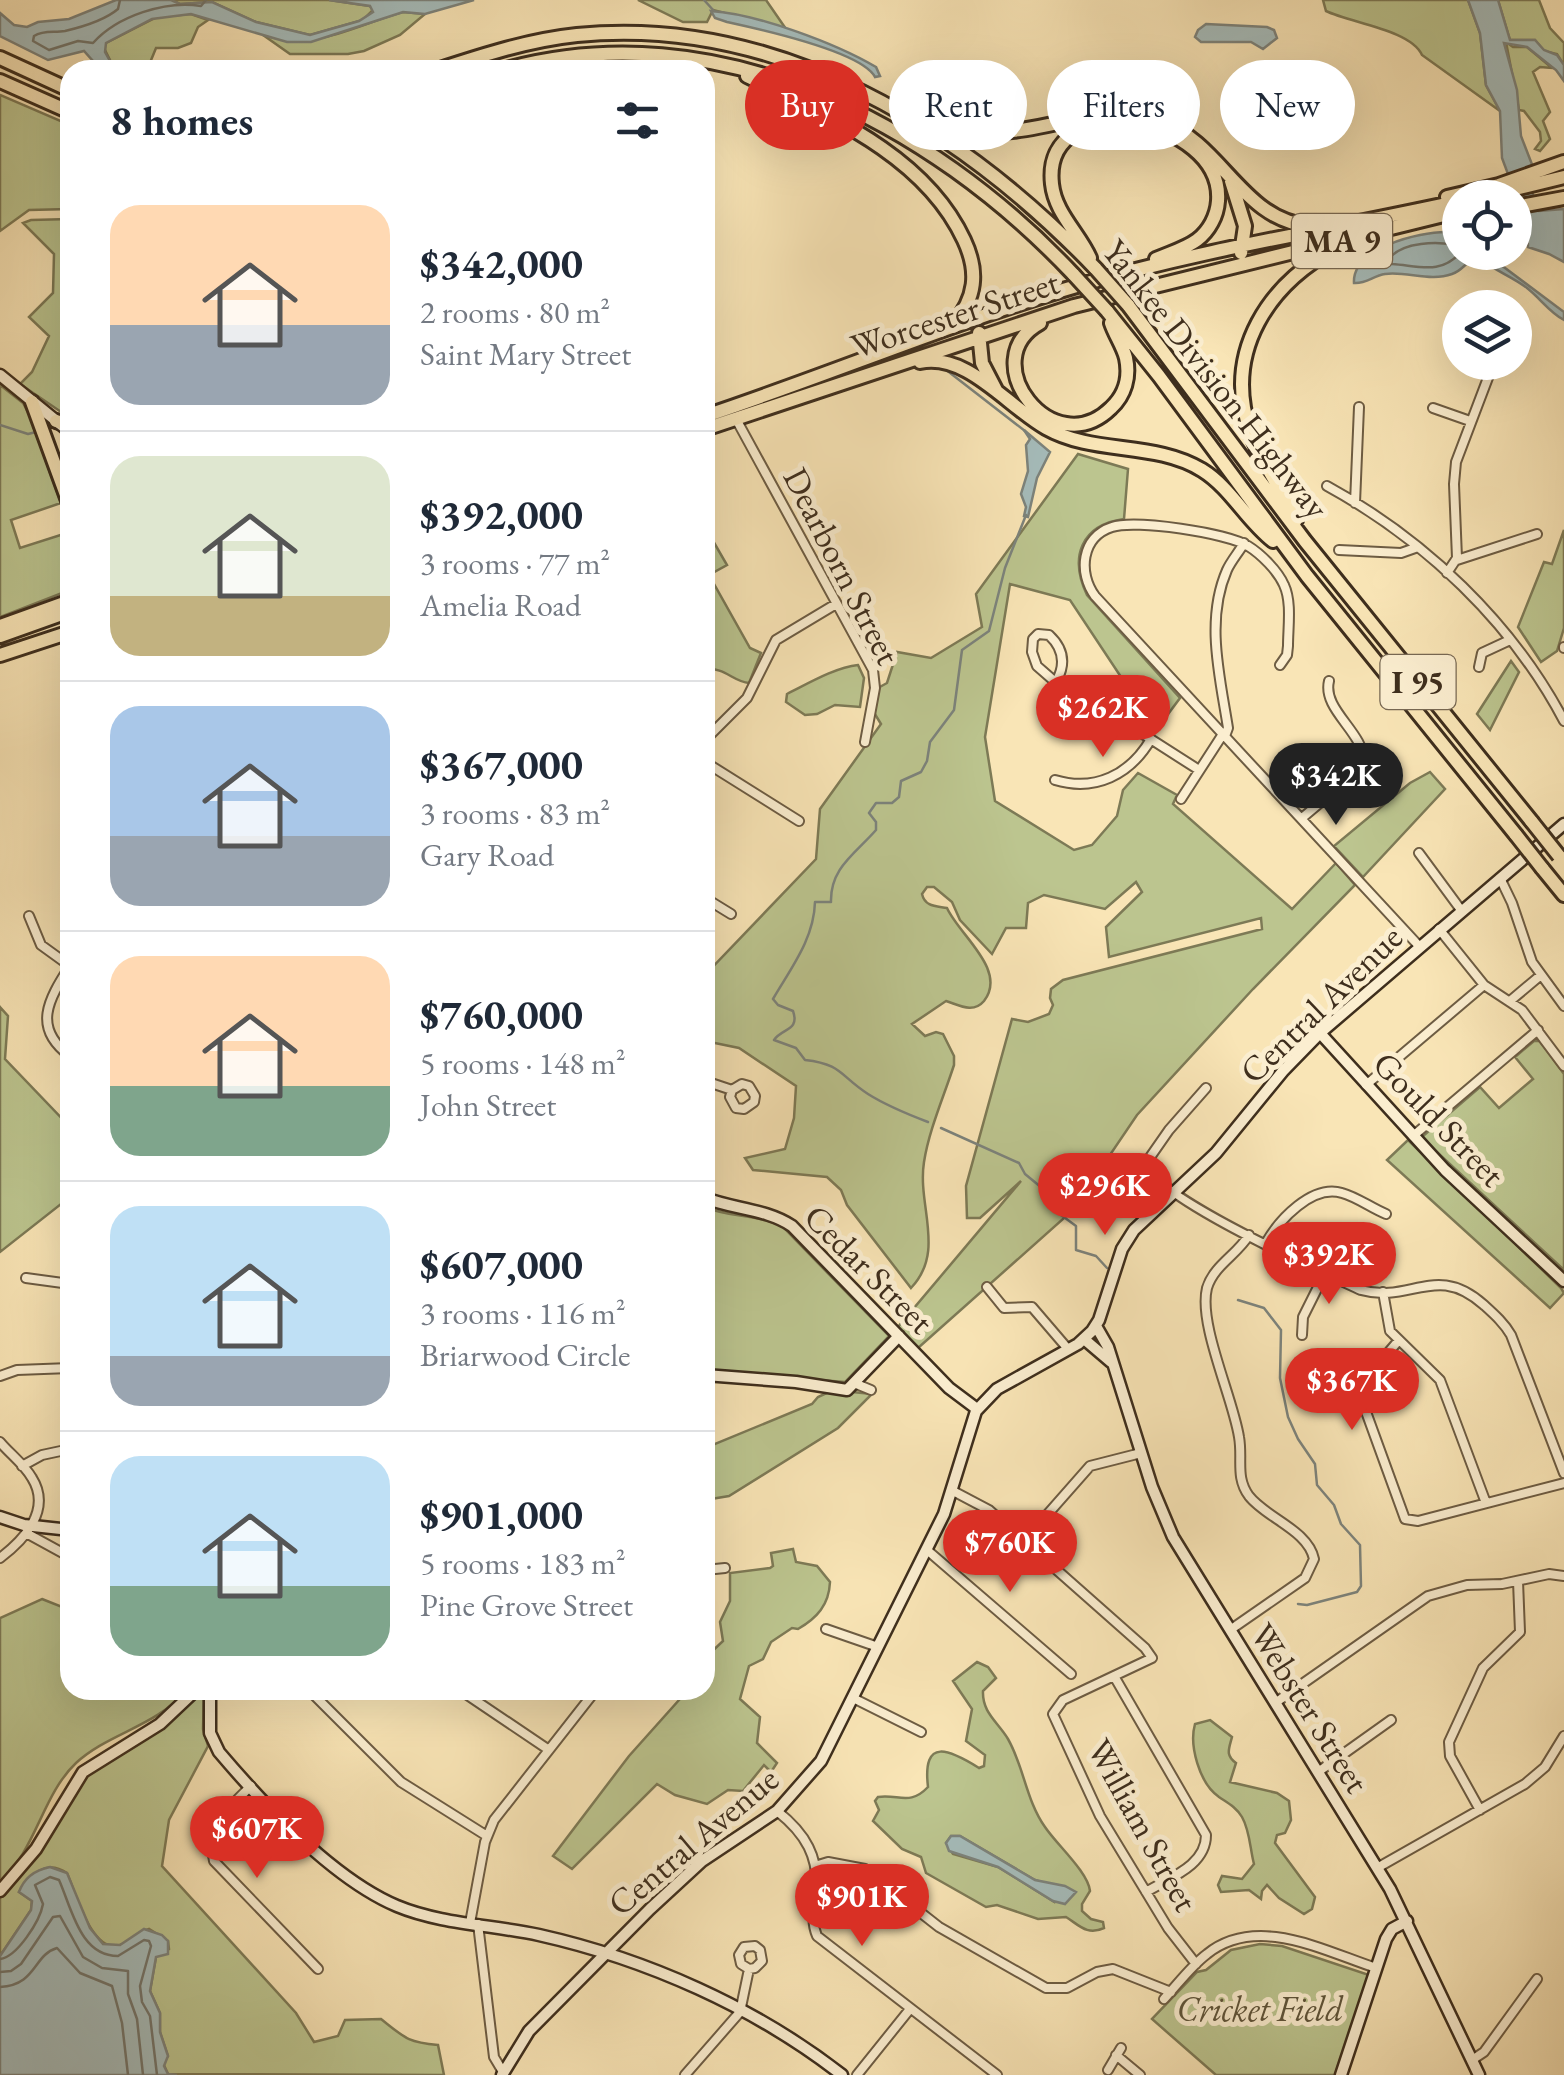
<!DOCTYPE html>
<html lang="en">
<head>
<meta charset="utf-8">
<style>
  body { margin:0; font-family:"EB Garamond",serif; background:#f2f2f3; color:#1f2937; height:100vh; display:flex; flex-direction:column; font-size:38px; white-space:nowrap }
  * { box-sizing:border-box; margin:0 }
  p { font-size:32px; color:#747a83 }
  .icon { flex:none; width:55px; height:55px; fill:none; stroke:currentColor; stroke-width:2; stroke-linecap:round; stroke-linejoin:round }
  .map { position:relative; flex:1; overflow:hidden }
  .drawer { position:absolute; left:60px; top:60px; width:655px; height:1640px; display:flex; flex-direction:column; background:#fff; border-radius:30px; box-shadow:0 10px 40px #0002 }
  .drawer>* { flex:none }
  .guide { position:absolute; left:745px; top:60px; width:668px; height:90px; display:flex; gap:20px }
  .buttons { position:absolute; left:1442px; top:180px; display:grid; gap:20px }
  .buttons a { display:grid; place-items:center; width:90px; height:90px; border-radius:50%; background:#fff; box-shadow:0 10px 40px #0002; font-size:50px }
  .price { position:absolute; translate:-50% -85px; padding:0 22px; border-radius:35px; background:#d93025; color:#fff; font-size:32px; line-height:65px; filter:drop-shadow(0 2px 5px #0008) }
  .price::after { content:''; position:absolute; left:50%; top:60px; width:30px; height:22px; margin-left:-15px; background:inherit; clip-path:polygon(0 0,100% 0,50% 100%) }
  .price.on { background:#222; color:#fff }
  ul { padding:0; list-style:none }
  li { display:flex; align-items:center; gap:30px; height:250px; padding:0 50px }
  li+li { border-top:2px solid #e0e1e3 }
  li span { display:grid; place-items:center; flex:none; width:280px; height:200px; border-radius:30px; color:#555 }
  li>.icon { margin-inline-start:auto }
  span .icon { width:120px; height:120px; fill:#fffc; stroke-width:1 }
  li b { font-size:42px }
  h2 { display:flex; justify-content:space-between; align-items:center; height:120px; padding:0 50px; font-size:42px }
  .pill { padding:0 35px; border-radius:45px; background:#fff; box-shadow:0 10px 40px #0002; font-size:35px; line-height:90px }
  .pill.on { background:#d93025; color:#fff }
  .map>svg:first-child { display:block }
  .green { fill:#bcc58f; stroke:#7d7a56; stroke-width:2.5; fill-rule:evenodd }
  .water { fill:#a5bcbb; stroke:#7c837c; stroke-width:2.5 }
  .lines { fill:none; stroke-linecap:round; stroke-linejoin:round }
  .shore { stroke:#72756c; stroke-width:2.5 }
  .stream { stroke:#7c837c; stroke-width:2.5 }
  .street-casing { stroke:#6d5c43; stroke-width:12 }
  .secondary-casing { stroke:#3e2e1d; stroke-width:15 }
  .highway-casing { stroke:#3e2e1d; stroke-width:18 }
  .street { stroke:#fbeed0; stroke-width:8 }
  .secondary { stroke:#fbeed0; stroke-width:10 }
  .highway { stroke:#f9e5b6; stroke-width:12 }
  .highway-bridge-casing { stroke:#3e2e1d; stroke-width:18; stroke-linecap:butt }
  .highway-bridge { stroke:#f9e5b6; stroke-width:12 }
  .labels { text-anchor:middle; stroke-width:10; stroke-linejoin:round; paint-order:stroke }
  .shield { fill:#fbeed0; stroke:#776853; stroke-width:2.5 }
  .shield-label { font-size:32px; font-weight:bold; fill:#3e2e1d }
  .street-label { font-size:35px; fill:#3e2e1d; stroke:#fbeed0 }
  .park-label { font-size:35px; font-style:italic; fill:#5e543a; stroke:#fbeed0 }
</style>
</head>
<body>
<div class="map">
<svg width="1564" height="2075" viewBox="0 0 1564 2075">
  <rect width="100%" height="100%" fill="#f9e5b6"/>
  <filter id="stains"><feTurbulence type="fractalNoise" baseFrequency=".002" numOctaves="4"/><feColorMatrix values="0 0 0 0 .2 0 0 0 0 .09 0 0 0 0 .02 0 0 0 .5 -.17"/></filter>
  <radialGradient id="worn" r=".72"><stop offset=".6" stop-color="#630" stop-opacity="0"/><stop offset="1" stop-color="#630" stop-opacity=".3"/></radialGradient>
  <path class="green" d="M171,0H329L370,6L373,10L363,20L310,35L256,22L212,2L180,4Z
    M638,0H766L786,29L713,10L707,22H683Z
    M1323,0H1468L1480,33L1486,85L1500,111L1422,55C1411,30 1351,23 1326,11Z
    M1498,0H1539L1550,28L1564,43V65L1557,54L1544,51L1535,40H1510Z
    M403,12L425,14L400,35L364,51L348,54H290L263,35C318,51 352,26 403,12Z
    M191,14L208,20L198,27L191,43L178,48H156L147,70H115L104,48L106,43L157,17Z
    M1506,42L1513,47H1527L1552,68L1540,67L1533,72L1550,112L1543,121L1550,139L1540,151L1535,149L1541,141L1540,132L1524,111L1519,110Z
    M0,95L70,125V209L29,210L0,231Z
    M70,219V418L20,384L32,372L49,336L29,317L53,293L54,254L23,223L31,220Z
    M0,385L23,403L29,414L61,503L11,520L20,548L70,532V590L0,617Z
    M1078,454L1128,469L1124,519C1081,525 1069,557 1087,595L1180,698L1154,733L1131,716L1129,689L1070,600L1010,584L985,737L995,801L1074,850L1092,845L1117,816L1123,790L1138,773L1177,795L1173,804L1292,909L1336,863L1355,885L1253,989L1137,1115L1072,1211L918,1348L898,1327L1021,1181L980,1218H967L966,1186L1012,1019L1028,1022L1049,1014L1053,1005L1050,998L1051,989L1063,980L1262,929L1261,918L1109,957L1106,927L1142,892L1136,882L1105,909L1044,895L1028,903L1026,928H1006L992,954L960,920L952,902L934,887H927L922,894C925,907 936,906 947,908C959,935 1008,970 984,1001C973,1014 959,1005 946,1001L912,1024L925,1036L936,1032L943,1034L954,1056V1065C944,1096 929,1130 924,1162C917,1206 946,1251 911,1288L847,1205L841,1190L827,1177L753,1170L745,1158L785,1149L794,1118L796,1086L739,1048L705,1041V975L816,859L820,809L881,724L873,711L878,688L887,683L897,652L931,658L982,627L976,594Z
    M705,527L727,565L709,575L750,648L761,653L749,683C733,682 724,666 705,670Z
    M1564,530V628L1557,651L1541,662L1518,627L1544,562L1552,564Z
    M1511,661L1519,672L1490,730L1477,714Z
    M858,665L864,678L860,707L835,705L817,714L805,715L786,702L787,694C807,684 836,667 858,665Z
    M1430,772L1445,789L1363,877L1334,846L1410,783Z
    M0,1007L8,1016L5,1059L70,1127V1197L0,1252Z
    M1534,1041H1540L1564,1074V1270L1425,1141L1423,1136L1480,1087L1499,1108L1533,1079L1515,1057Z
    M1408,1140L1561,1288L1564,1293L1550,1308L1387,1160Z
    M705,1207C730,1218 759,1214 783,1227L889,1336L845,1382L705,1371Z
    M833,1390L872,1394L838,1428L729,1496L705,1500V1448L812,1404L818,1397Z
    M793,1549L796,1562L817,1566L830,1582C829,1605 817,1618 798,1629L792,1628L771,1642L763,1659L749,1666L740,1699L760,1717L757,1743L777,1763L771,1772L764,1765L743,1791L728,1790L707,1804L675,1795L657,1784L572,1869L553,1856L629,1756L688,1690H705V1658L723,1641L720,1622L730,1601V1573L770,1568L773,1566L771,1553Z
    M42,1599L70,1610V1690H186C158,1726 108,1733 76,1763C42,1795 36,1851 0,1881V1618Z
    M977,1662L988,1667L996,1678L983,1691C982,1713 998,1722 1008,1739C1024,1767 1026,1800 1045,1827C1057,1845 1088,1872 1090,1891L1082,1904V1911L1091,1919L1103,1922L1104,1928C1087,1936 1079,1925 1066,1917L1038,1919L997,1905L986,1907L926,1873L921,1857L902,1849L873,1821L879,1810L875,1801L878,1797C899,1794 910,1806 928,1787C922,1736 950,1750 979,1768L984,1766L985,1755L966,1741L972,1709L953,1681ZM951,1836H960L1035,1880L1047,1884L1053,1901L998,1867L953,1854L946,1843Z
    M200,1690H204L203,1729L208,1746L169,1820L162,1866L296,2013L314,2042L338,2036L345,2020L381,2019C405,2038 407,2042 438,2045L444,2075L168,2074L163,2063L168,2056L160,2032V2013L150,1991L156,1957L169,1949L168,1941L149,1929C138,1933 130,1941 120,1945C92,1955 76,1893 67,1873C46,1859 31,1874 19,1892L32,1901L31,1910L0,1956V1893L18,1875L77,1777L170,1718Z
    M1210,1720L1232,1737C1229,1749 1225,1755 1236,1763L1230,1782L1277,1793L1289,1801L1291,1820L1285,1833L1277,1835L1275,1843L1315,1897L1312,1909L1304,1914L1279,1898L1267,1885L1262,1891L1261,1899L1249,1890L1221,1892L1218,1885L1222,1876L1242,1879L1254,1864C1250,1849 1250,1831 1242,1817C1236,1807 1228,1803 1219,1797C1199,1783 1189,1745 1195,1724Z
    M1260,1944L1282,1946L1369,1975L1335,2075H1216L1152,2019L1197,1972L1206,1970L1231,1950Z"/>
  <path class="water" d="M116,0H171L180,4L212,2L256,22L310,35L359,21L373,12L370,6L329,0H474L425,14L403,12L311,42H287L191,14L152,19L106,43L105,52L115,70H101L84,51L48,60L0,36V13L14,25L27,27L38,22L69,19Z
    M1468,0H1498L1510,40H1535L1544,50L1557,55L1564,65V81L1556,70L1527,47L1504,43L1517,90L1521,136L1533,167L1524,170L1539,211L1564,209V262L1549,254L1528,247L1527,225L1502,158L1500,111L1486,85L1480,33Z
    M711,11C757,14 835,43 876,67L880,76L875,77C861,51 759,29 727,22L715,18Z
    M1206,24L1267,27L1274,30L1277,38L1263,49L1251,42H1201L1195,37L1198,30Z
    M1446,232L1460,236V252L1485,253L1564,312V320C1549,312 1540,298 1527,288C1510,275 1494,271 1479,257C1466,260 1464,270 1452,274C1430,282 1407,271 1385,274C1373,276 1366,284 1354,283C1352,248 1419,232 1446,232Z
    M1024,430L1050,452L1037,478L1028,517L1024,516L1026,507L1021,494L1028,471L1026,445L1030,439Z
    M951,1836H960L1035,1880L1065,1886L1076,1892L1065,1904L1053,1901L998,1867L949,1851L946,1843Z
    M50,1867L67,1873L90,1928L103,1944L120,1945L144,1929L162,1935L168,1941V1954L156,1957L150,1991L160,2013V2032L168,2056L164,2066L168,2074L177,2075H0V1956L31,1910L32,1901L19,1892C24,1878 35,1870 50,1867Z"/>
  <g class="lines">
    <path class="shore" d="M120,0L118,9C105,20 82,27 65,31C54,33 44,30 34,36L33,41L49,50L78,41L93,43C117,16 166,0 201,6L206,0
      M1460,246C1439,241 1401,241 1388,260L1392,264C1420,266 1441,275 1461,252
      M0,1959C17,1957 40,1921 43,1904L35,1885L50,1877L59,1880C72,1909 80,1956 118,1956L144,1940L149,1941L151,1946L140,1986L142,2002L150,2016L157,2075
      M0,1972L11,1971L21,1964L53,1917L60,1916L83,1957L102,1968L128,1971V1994L137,2019L143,2075
      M0,1987C37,1985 33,1955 57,1948L80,1973L112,1986L122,2023L128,2075"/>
    <path class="stream" d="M704,0L714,11
      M945,369L1025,431
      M68,409L70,408
      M0,425L28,434L36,432
      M928,1122C907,1114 887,1106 868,1094C840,1076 842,1064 805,1060L796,1048L774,1040C782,1028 800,1031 793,1011L778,1005L773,999C791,968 814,939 815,902H831C830,868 855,854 876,830V822L869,813L876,803H892L899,797L901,781L921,772L927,761L930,742L954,710L962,650L989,631L1005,568L1026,515
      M941,1128L1019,1163L1025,1174L1042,1188
      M1061,1215L1076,1226V1250L1096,1256L1107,1268
      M1238,1300L1264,1308L1281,1330L1280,1378L1288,1417L1298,1439L1315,1464L1317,1485L1334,1505L1341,1524L1360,1545L1361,1586L1357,1592L1307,1605L1298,1604"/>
    <g class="street-casing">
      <path id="street" d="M1433,408L1470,421
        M736,419L873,670L875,688L865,742
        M1327,486C1424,539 1512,622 1564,721
        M1355,503L1359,407
        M1339,550L1401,553L1418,547
        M1457,560L1537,534
        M1447,573L1457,558L1454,484L1456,462L1494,362
        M1564,647V648
        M1280,665L1287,655L1288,646C1288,627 1292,602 1284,585C1278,571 1261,554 1248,546C1227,533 1135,519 1112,527C1081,537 1078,573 1095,596L1419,946
        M1479,667L1482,653L1510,640
        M1057,680C1066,663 1063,648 1049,635L1038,634L1033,639L1032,652L1037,666L1076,700L1096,714L1135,729L1199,770
        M1225,736L1228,728C1220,677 1205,620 1227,570C1231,561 1239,552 1244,543
        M705,740L747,698L776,640L836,604
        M705,762L799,821
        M1055,780C1095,792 1130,775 1151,739
        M1181,799L1223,734
        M1302,818L1353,775L1364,762C1364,732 1322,710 1329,681
        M1419,853L1461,910
        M1500,878L1512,903L1532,962L1564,1006
        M705,898L731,914
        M29,916L41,945L70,966C48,1000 32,1028 70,1056
        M1439,929L1484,985L1522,1010L1564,1066
        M1510,1001L1541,975
        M705,1081L732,1090L742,1084L749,1086L755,1096L754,1102L744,1109L736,1108L730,1097L732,1090
        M1366,1085L1484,985
        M1206,1088L1169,1130L1146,1163C1149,1195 1326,1274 1361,1290C1411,1304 1436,1262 1484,1305C1495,1315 1504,1323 1511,1335L1564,1473
        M1413,1136L1538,1030
        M1266,1243C1279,1220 1312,1184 1342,1193C1357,1197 1371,1208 1386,1214
        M26,1278L70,1284
        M987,1287L1004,1308L1032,1307L1068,1349
        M1383,1292L1390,1331L1440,1380L1486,1503
        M1302,1335L1303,1317L1325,1273
        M1399,1340L1365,1380L1361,1398L1405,1519L1418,1521L1564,1483
        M0,1376L17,1370L70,1368
        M854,1383L871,1390
        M0,1442C10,1454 24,1464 32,1478C52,1510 24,1540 0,1558
        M22,1466L42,1455L70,1449
        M953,1491L989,1510L1145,1648L1152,1658L1063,1700L1053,1714L1100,1816L1168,1928L1196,1964
        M28,1534L70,1557
        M1024,1541L1090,1466L1141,1453
        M927,1550L1071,1674
        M705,1570L725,1568
        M826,1629L878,1647
        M1230,1630L1305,1578L1314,1559C1308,1530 1266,1518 1249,1496C1235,1477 1243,1459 1239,1437C1233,1398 1198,1324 1207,1288C1214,1265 1237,1255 1249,1235
        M1114,1676L1206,1835C1206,1866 1169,1878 1146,1892
        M309,1690L401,1782L487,1836
        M460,1690L549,1750
        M853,1698L921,1732
        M1275,1703L1428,1596L1467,1585L1502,1584L1549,1574L1564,1576
        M1318,1772L1391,1720
        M251,1786C228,1809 206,1826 214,1861L318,1969
        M1480,1810L1450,1756L1449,1742L1483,1668L1520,1632L1518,1581
        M777,1811C805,1833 820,1857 816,1895C814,1910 811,1922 817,1936L997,2075
        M815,1866L828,1862L865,1869L939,1927L1046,1988H1067L1097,1972L1113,1969L1171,1992
        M1377,1868L1525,1784L1545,1767L1564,1736
        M470,1923L485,1842L494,1820L596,1690
        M478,1924L494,2057L503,2072
        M1164,1999C1178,1984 1191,1966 1207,1954C1257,1914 1324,1951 1376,1968
        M1116,2055L1140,2075
        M1472,2060L1484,2052L1537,1979
        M1108,2070L1121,2048
        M685,2075L740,2012L749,1969L755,1968L762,1961L760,1950L755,1946L744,1947L739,1955L741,1964L749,1969
        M857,2075L910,2009"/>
    </g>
    <g class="secondary-casing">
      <path id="secondary" d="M0,375L70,432
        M1320,1033L1445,1170L1564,1281
        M705,1198C733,1209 767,1209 792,1226L949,1388L977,1409
        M1096,1326L1108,1347L1152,1487L1173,1537L1390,1889L1479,2075
        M1084,1339L1111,1362
        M705,1375L796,1382L847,1390L899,1336
        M0,1517L24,1525L70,1530
        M210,1690V1733L219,1752C264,1805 333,1879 397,1906C440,1924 493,1925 539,1935C646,1959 755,2007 842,2075
        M0,1891L36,1849L83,1772L160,1724L196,1690
        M502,2075L529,2031L650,1909L702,1861L777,1811L821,1761L944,1514L976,1411L997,1389L1078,1344L1092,1331L1099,1320L1122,1249L1134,1230L1216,1153L1283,1071L1320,1033L1564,824
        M1341,2075L1386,1939L1392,1929L1407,1921"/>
    </g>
    <g class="highway-casing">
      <path id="highway" d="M0,58L70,90
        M437,70C483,55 529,40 577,35C779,15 962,129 1096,269
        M503,70C716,10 930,122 1074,275
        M747,76C827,115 924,154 964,240C979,272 976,298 953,325
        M0,81L70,112
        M905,108C936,117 961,132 994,132C1051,132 1106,100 1162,122C1222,144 1243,221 1310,226
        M1231,181L1245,226L1241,253
        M1494,194L1564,177
        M1447,197L1499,185L1564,162
        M1515,207L1564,198
        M1090,258C1079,233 1055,213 1052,184C1041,86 1224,116 1218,201C1217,216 1209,231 1197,240C1185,249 1169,253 1156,259
        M1128,305L1305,541L1532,822
        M1107,311L1159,376L1307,576L1516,835
        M1040,323C973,360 1053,465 1111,408C1125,395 1130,377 1126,358C1123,346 1115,335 1111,323
        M979,333L982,363L996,390
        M920,362C967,352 1008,407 1046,428C1094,455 1154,441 1202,470C1231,488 1246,520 1273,541
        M32,402L70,506
        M705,416C831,374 953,322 1080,285C1205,249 1333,229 1460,201
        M56,421L70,425
        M705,429L1074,306L1460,211
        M1296,520C1283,490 1261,463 1250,431C1223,351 1269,283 1338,247
        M0,626L70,601
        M0,636L70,611
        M0,655L70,632
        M1542,868L1564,895"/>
    </g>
    <use href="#street" class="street"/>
    <use href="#secondary" class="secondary"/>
    <use href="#highway" class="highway"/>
    <g class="highway-bridge-casing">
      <path id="highway-bridge" d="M1096,269L1128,305
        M1074,275L1107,311
        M1532,822L1559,856
        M1516,835L1542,868"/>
    </g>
    <use href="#highway-bridge" class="highway-bridge"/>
  </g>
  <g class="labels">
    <g class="shield">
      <rect x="1292" y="214" width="100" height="54" rx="8"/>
      <rect x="1380.5" y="655" width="75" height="54" rx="8"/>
    </g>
    <g class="shield-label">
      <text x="1342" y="252">MA 9</text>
      <text x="1418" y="693">I 95</text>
    </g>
    <g class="street-label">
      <text transform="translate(955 314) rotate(-18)" y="12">Worcester Street</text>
      <text transform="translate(1216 379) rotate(52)" y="12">Yankee Division Highway</text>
      <text transform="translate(842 566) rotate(63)" y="12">Dearborn Street</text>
      <text transform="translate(1321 1004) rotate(-44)" y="12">Central Avenue</text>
      <text transform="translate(1439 1119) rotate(46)" y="12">Gould Street</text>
      <text transform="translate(869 1269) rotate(45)" y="12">Cedar Street</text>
      <text transform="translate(1310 1708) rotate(58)" y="12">Webster Street</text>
      <text transform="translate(1143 1825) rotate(61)" y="12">William Street</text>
      <text transform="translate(693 1841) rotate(-40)" y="12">Central Avenue</text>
    </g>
    <g class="park-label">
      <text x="1260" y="2021">Cricket Field</text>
    </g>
  </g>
  <rect width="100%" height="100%" filter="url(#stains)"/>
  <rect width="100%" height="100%" fill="url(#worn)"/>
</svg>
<div class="buttons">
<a><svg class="icon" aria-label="locate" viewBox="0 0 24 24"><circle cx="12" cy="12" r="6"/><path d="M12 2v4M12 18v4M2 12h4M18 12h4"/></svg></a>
<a><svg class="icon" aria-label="layers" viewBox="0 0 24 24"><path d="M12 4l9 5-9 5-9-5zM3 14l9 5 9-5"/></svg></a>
</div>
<b class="price" style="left:1103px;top:760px">$262K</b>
<b class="price on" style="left:1336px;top:828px">$342K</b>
<b class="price" style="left:1105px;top:1238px">$296K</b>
<b class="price" style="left:1329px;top:1307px">$392K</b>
<b class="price" style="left:1352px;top:1433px">$367K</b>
<b class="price" style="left:1010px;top:1595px">$760K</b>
<b class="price" style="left:257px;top:1881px">$607K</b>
<b class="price" style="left:862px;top:1949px">$901K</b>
<div class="guide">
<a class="pill on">Buy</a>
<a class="pill">Rent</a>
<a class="pill">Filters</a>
<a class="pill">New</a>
</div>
<section class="drawer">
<h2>8 homes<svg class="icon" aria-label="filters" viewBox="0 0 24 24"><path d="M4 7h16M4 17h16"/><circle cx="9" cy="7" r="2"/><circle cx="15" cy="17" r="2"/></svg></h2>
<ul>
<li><span style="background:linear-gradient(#ffd9b3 60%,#9aa5b1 0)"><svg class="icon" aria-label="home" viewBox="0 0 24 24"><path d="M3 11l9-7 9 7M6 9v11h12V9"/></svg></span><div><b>$342,000</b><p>2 rooms · 80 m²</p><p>Saint Mary Street</p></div></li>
<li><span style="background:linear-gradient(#dfe7d0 70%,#c2b280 0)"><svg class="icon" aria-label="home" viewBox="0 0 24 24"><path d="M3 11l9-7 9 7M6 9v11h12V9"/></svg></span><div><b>$392,000</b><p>3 rooms · 77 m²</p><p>Amelia Road</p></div></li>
<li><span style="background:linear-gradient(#a9c7e8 65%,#9aa5b1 0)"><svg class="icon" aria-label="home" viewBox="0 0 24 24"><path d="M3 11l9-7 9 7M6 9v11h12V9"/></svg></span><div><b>$367,000</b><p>3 rooms · 83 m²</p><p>Gary Road</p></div></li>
<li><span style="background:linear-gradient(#ffd9b3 65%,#7fa58c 0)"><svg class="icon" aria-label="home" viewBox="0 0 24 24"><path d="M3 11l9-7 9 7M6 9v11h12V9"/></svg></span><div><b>$760,000</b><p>5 rooms · 148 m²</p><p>John Street</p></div></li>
<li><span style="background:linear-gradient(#bfe0f5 75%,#9aa5b1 0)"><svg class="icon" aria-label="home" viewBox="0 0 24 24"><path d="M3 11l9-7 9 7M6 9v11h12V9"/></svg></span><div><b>$607,000</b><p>3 rooms · 116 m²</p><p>Briarwood Circle</p></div></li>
<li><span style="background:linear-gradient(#bfe0f5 65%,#7fa58c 0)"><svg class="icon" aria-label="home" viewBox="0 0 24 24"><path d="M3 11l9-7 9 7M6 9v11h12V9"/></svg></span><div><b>$901,000</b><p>5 rooms · 183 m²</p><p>Pine Grove Street</p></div></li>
</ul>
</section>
</div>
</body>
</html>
